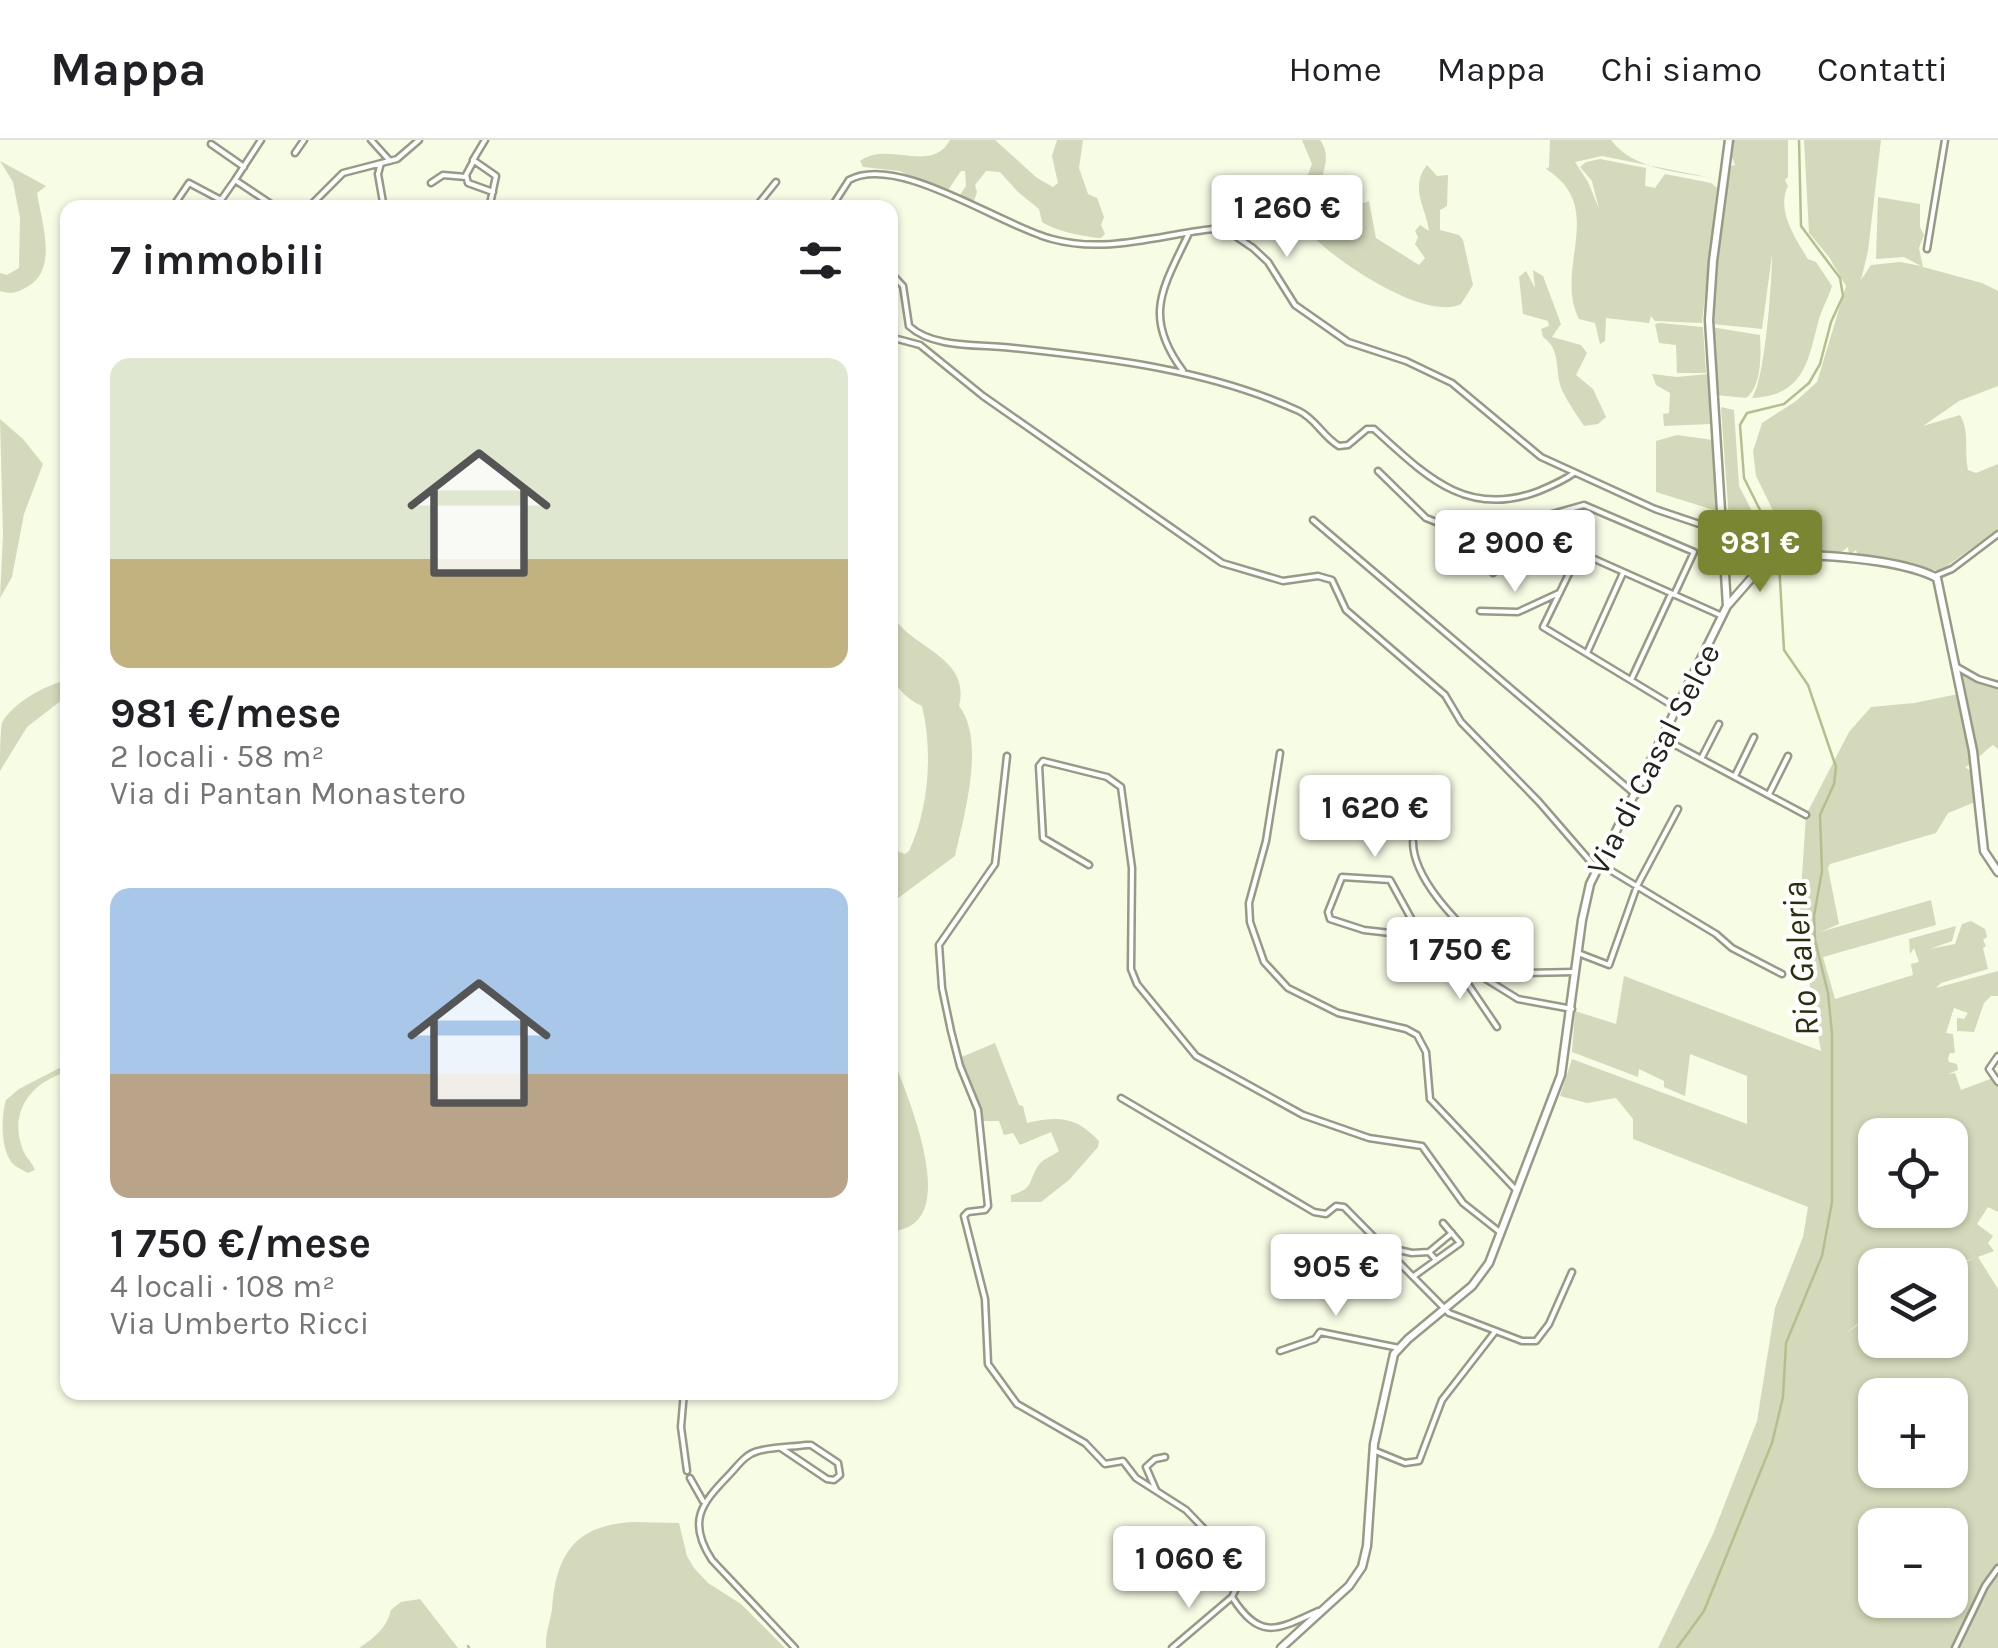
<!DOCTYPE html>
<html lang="it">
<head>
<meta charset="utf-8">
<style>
  body { margin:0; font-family:Karla,sans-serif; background:#f2f2f2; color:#202124; height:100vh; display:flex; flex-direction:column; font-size:38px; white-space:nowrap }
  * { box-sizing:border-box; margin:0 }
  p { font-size:32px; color:#757577 }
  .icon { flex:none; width:55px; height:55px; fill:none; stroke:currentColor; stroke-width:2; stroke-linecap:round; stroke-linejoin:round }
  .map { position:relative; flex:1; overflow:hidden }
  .panel { position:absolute; left:60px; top:60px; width:838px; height:1200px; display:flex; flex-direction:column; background:#fff; border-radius:20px; box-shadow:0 2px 8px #0004 }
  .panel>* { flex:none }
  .buttons { position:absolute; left:1858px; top:978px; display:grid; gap:20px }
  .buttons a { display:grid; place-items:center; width:110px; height:110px; border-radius:20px; background:#fff; box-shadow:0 2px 8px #0004; font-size:50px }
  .price { position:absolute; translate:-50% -85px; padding:0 22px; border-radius:10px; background:#fff; color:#222; font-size:32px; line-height:65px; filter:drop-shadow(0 2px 5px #0008) }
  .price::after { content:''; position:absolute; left:50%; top:60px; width:30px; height:22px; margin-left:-15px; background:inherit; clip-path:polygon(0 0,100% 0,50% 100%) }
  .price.on { background:#7b8633; color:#fff }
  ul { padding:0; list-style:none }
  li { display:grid; align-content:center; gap:20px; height:530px; padding:0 50px }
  li span { display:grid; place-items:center; height:310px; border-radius:20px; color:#555 }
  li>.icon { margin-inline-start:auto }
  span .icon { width:180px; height:180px; fill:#fffc; stroke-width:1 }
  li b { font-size:42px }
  h2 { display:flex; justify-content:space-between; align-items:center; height:120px; padding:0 50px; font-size:42px }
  header { display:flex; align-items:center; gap:60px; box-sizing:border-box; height:140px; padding:0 50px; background:#fff; border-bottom:2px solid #e0e0e0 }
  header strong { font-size:48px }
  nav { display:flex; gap:55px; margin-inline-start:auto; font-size:35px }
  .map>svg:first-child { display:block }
  .green { fill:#d3d9ba; fill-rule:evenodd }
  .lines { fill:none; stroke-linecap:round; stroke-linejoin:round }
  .stream { stroke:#b5be8d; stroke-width:2.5 }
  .street-casing { stroke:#979b86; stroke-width:9 }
  .secondary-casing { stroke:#979b86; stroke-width:11 }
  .street { stroke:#fff; stroke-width:4 }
  .secondary { stroke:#fff; stroke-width:6 }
  .labels { text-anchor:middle; stroke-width:8; stroke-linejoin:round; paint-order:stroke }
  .street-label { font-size:32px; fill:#23251c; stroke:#fff }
  .water-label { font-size:35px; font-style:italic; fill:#2c300a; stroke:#fff }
</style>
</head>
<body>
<header>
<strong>Mappa</strong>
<nav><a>Home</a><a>Mappa</a><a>Chi siamo</a><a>Contatti</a></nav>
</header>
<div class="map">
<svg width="1998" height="1508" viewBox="0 0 1998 1508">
  <rect width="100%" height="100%" fill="#f7fce5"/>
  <path class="green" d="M950,0H995L1037,38L1053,47L1058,43L1052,16L1057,0H1083L1079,28L1088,54L1097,58L1104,77L1101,85L1105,94L1101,98C1084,97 1056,91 1042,82L1039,69L1018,52L1000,32L986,31L975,45L977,52L974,61L960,55L966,46L965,31H961L948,50L899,31L863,27L860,21C888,0 931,35 950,0Z
    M1302,0H1320C1334,19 1318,34 1322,53C1335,62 1355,67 1369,61L1376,98L1419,125L1425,118L1415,104L1418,97L1415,91L1420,85L1429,91C1426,67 1409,48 1427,25L1437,36L1448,35L1447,66L1440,70V90L1459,95L1463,100L1473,145L1461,164C1425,182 1331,119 1307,90L1308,84L1315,86L1320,77L1306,69V63L1312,61L1301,53L1312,24Z
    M1550,0H1611C1634,31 1681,32 1717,39L1602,16L1575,22L1588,42L1599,69L1592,41L1580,27L1586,22L1600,19L1646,28L1645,46L1655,48L1665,34L1711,43L1717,48L1702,183L1655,181L1651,176L1649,183L1606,178L1605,201L1600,204L1595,183L1579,179C1553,128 1608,68 1546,29L1549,27Z
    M1734,0H1788V37L1785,40L1788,46C1776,70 1795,98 1808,119L1816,122L1832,146C1828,159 1821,170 1818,183C1807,225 1803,255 1752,258C1765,240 1772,142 1772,115L1762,189L1713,184L1717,109L1731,26L1735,25L1732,17Z
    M1804,0H1881L1868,111L1861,140L1871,125L1900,122L1921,126L1904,117L1876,119L1878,57L1920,64V87L1924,95L1919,108L1923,127L1982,143L1998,151V246L1959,261L1923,286L1960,275C1970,292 1964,310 1968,330L1976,333L1998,324V389L1940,431L1890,422L1885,417L1883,420L1858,416L1856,410L1849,415L1848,407L1839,414L1791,407L1756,336L1753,311L1762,283L1796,261L1817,242L1846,146L1829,117L1809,93Z
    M0,21L46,46L37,53C41,80 58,127 30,145C19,152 13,155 0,151V133L7,135L19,128L20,78L13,42Z
    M1533,130L1543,136L1561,184L1552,197L1581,205L1587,213L1576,235L1593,249L1606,277L1598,284L1584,286C1577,275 1568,263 1562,250C1554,231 1562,210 1543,197L1541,189L1549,186L1548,181L1523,174L1519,137L1526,131L1535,148Z
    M1660,183L1703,187L1706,233H1677L1676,205L1659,203L1655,184Z
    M1711,187L1760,195C1761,214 1762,246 1746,258L1716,255Z
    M1652,234L1677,237L1708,234L1710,284L1664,286L1663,274L1669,273L1670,253L1656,245Z
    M1721,267L1734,270L1739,346L1754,375L1757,391L1729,380Z
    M0,279L23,299L43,324L24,374L12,437L0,458L3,395Z
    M1677,295L1713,300L1717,371L1656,352V301Z
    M890,470C905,508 972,514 959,566C986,600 964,676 955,716L890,764V694L894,710L905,714L909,711C929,669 933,611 922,566C879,546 890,510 890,470Z
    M1964,534L1998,546V609L1993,605C1982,612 1976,623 1965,627L1973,633L1975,662L1948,673L1936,693L1830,724L1828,728L1839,784L1820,792L1931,760L1936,785L1823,817L1835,859L1913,835L1911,824L1919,822L1914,808L1910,814L1909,799L1956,786L1952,801L1930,809L1955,804L1962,784L1971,781L1985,789L1987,797L1983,800L1986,806L1983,808L1988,829L1941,843L1936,848L1998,831V856H1991L1984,863L1974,892L1957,891V878L1964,879L1968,873L1954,868L1946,893L1953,894L1955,913H1950L1948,918L1949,922L1957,924L1958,930L1948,934L1955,933L1961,950L1993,938L1998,944V1072L1988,1067L1977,1084L1993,1096L1988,1103L1994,1111L1978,1117L1998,1149V1508H1658L1713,1394L1757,1281L1775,1168L1803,1097L1808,1067L1633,999V979L1616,958L1587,963L1560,956L1572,919L1747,984V936L1690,914L1685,956L1664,947V941L1639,929L1638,937L1572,912L1575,871L1616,884L1624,836L1821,911L1799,781L1806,675L1849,592L1871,567L1914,563L1963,553L1961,535ZM1875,995H1950V1070H1875ZM1974,1118L1950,1129V1200H1875V1173L1845,1194L1875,1170V1125L1950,1126ZM1875,1255H1950V1330H1875ZM1875,1385H1950V1460H1875Z
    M67,540V556L27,587L0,631C0,618 0,595 2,583C13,562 46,545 67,540Z
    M995,903L1019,965L1023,966L1027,983C1059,976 1075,976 1099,1001L1098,1007L1069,1040L1041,1062H1011V1055C1035,1048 1027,1043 1038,1026C1042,1019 1053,1016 1059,1011L1051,992L1020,1005L1013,993L1004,995L999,981H982L976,957L959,918Z
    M890,911C904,948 968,1089 890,1091Z
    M67,924V932C31,942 8,972 23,1010C26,1018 32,1022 35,1030L28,1033C26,1032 15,1026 14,1025C0,1012 1,976 6,960L19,949Z
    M633,1382L679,1383L687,1416L694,1428L708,1443L741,1464L785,1508H546C545,1494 550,1483 552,1469C556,1414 575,1385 633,1382Z
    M420,1459L458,1508H359C374,1498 387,1488 391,1470L401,1462Z"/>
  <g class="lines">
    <path class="stream" d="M468,1506L469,1508
      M1677,1508L1704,1471L1772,1303L1783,1257L1786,1203L1822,1116L1832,1062V894L1828,853L1815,800L1814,776L1822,731L1820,675L1834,644L1836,627L1808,545L1784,510L1778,406L1744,338L1740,285L1747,273L1784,264L1809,243L1820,224L1831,182L1843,156L1840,138L1801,86L1799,0"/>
    <g class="street-casing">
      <path id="street" d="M261,0L235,40L277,68
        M371,0L390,21
        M485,0L473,20L496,36L490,64
        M211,4L244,27
        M295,13L304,0
        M473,22L466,35L468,43L493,52
        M381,23L378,34L384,68
        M431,43L443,35L466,37
        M172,68L189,43L221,60L235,40
        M308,68L343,33L397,19L419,0
        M755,68L776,42
        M831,68L849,40C898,13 1001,86 1052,99C1106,114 1159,95 1213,89L1231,93L1253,108L1268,122L1295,165L1348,202L1406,221L1452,243L1541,317L1655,369L1720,391
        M1927,109L1945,0
        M890,132L903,146L909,186C934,209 981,204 1013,208C1109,218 1210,230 1299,271C1316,279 1323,297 1339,306L1348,305L1367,289H1374C1425,335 1466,379 1539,351C1551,346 1563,341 1574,333
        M890,197L920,205L983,256L1222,423L1283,441L1318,436L1332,440L1346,470L1445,555L1461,582L1539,662L1597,729
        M1183,231C1142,176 1163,148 1189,93
        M1378,331L1426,378L1441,384L1499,389L1584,365L1694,412L1674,455
        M1313,380L1636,655
        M1579,413L1543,487L1675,567
        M1493,433L1498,408L1550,403L1563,405L1720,475
        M1935,436L1952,429L1998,394
        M1480,471L1518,472L1559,453
        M1587,513L1623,433
        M1957,527L1978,539L1998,545
        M1631,540L1671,454
        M1664,599L1806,675
        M1280,613L1266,701L1249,763L1250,782L1264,822L1288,848L1338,873L1406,889L1417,895L1426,912L1430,959L1517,1051
        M1007,616L995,724L939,805L942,848L951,891L960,926L978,970L988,1066L985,1070L968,1072L964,1076L985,1159L988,1224L1017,1264L1085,1303L1105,1324L1123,1321L1136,1338L1186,1370L1239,1425L1243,1434L1232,1457C1260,1501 1277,1490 1318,1471
        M1701,619L1719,584
        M1735,636L1754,597
        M1769,654L1788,616
        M1413,702C1413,746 1474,797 1503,828L1522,833L1575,832
        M1600,724L1716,794L1732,808L1782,834
        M1089,725L1043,698L1039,626L1043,621L1107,637L1121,647L1132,728L1131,829L1137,844L1196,916L1303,975L1369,998L1422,1006L1463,1063L1501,1093
        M1423,800L1390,740L1342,737L1328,772L1330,779L1364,790L1417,796L1518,859L1572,869
        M1578,813L1609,825L1637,746L1678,669
        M1453,822L1497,887
        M1998,916L1989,929L1998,942
        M1121,958L1314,1072L1326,1074L1336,1066L1344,1067L1449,1173L1522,1201H1536L1549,1184L1572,1132
        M1385,1107L1412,1113L1429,1112L1436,1120
        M1429,1112L1452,1093
        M1414,1136L1460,1103L1443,1083
        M1280,1211L1315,1199L1320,1192L1399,1208
        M684,1252L681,1287L687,1331
        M781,1308L827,1339L834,1340L840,1335L838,1323L811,1305H807C791,1307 773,1307 758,1311C745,1314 737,1327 728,1336C701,1364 687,1382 712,1420L795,1508
        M1373,1310L1405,1323L1419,1321L1442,1260L1494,1193
        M690,1338L703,1361
        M1156,1350L1146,1327L1155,1319L1165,1317
        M1243,1434L1250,1402L1247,1391
        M1172,1508L1232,1457
        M1955,1508L1985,1446L1998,1428"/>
    </g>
    <g class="secondary-casing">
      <path id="secondary" d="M1728,465L1756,433L1781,414C1822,415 1901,419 1937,438L1973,611L1984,711L1998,732
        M1281,1508L1349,1446L1362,1427L1367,1406L1374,1304L1394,1214L1408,1199L1472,1146L1489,1123L1561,935L1582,780L1590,744L1727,466L1709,180L1713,121L1729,0"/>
    </g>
    <use href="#street" class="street"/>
    <use href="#secondary" class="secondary"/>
  </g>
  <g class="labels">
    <g class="street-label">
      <text transform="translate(1653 619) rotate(-63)" y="11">Via di Casal Selce</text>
    </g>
    <g class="water-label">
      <text transform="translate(1800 819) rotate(-95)" y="12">Rio Galeria</text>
    </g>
  </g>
</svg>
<div class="buttons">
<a><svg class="icon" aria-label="locate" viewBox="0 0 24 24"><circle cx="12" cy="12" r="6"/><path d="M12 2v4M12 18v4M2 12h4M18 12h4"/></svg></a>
<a><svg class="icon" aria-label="layers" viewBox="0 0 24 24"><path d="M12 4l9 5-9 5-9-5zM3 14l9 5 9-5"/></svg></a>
<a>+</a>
<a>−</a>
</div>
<b class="price" style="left:1287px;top:120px">1 260 €</b>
<b class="price" style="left:1515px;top:455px">2 900 €</b>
<b class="price on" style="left:1760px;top:455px">981 €</b>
<b class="price" style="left:1375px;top:720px">1 620 €</b>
<b class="price" style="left:1460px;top:862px">1 750 €</b>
<b class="price" style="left:1336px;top:1179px">905 €</b>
<b class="price" style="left:1189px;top:1471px">1 060 €</b>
<section class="panel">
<h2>7 immobili<svg class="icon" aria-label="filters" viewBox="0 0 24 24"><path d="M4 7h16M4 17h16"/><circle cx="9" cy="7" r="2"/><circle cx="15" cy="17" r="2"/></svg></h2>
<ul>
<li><span style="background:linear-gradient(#dfe7d0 65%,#c2b280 0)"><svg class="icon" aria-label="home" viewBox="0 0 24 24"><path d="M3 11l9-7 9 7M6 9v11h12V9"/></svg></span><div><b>981 €/mese</b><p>2 locali · 58 m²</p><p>Via di Pantan Monastero</p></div></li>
<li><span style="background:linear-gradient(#a9c7e8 60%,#b9a48a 0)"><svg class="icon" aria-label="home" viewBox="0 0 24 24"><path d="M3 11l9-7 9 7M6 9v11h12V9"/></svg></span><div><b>1 750 €/mese</b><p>4 locali · 108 m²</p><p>Via Umberto Ricci</p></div></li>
</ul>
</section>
</div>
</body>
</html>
